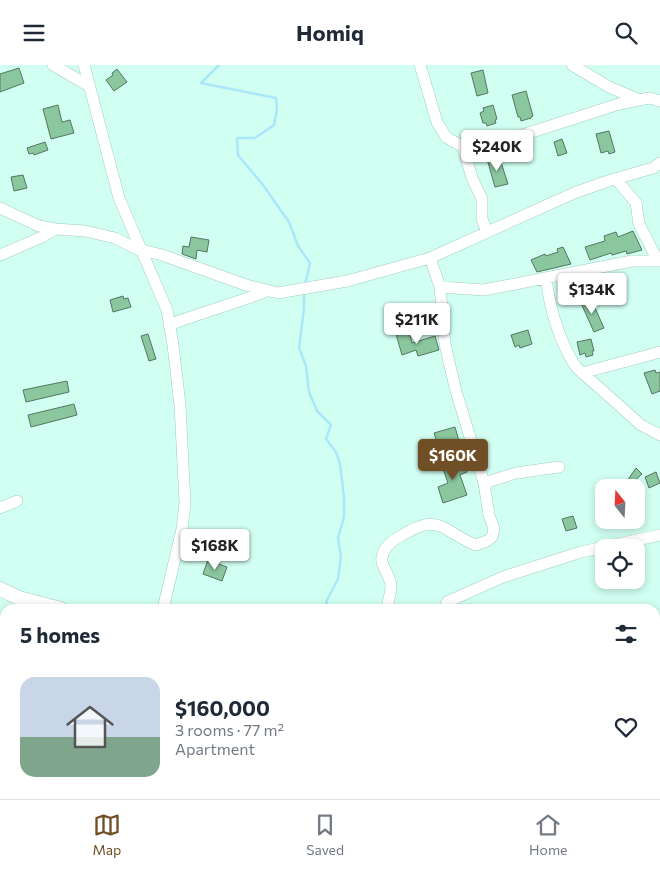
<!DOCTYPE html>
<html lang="en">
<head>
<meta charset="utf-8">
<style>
  body { margin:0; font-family:Commissioner,sans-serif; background:#f6f6f7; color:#1f2937; height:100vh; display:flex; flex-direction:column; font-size:19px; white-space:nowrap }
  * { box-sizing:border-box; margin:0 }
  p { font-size:16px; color:#747a83 }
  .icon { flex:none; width:28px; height:28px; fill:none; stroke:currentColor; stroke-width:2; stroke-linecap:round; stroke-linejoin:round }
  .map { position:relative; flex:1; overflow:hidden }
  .details { position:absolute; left:0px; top:539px; width:660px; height:196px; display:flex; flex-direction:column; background:#fff; border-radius:15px 15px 0 0; box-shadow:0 2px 8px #0003 }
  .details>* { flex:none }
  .needle { width:32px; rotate:342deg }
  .buttons { position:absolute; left:595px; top:414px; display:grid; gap:10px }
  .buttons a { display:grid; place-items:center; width:50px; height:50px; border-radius:10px; background:#fff; box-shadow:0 2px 8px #0003; font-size:25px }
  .price { position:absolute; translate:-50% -42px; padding:0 11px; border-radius:5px; background:#fff; color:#222; font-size:16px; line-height:32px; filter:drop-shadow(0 1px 2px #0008) }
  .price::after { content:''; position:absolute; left:50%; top:30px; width:15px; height:11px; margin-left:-8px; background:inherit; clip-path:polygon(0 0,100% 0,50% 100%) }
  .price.selected { background:#704e26; color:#fff }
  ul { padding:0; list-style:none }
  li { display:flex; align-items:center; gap:15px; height:125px; padding:0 20px }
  li span { display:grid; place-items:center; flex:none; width:140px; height:100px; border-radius:15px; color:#555 }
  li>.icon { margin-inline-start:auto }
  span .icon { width:60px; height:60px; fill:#fffc; stroke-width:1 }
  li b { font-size:21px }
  h2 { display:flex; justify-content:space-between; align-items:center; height:60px; padding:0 20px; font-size:21px }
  header { display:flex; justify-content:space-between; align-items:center; height:65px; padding:0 20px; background:#fff; font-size:22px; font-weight:700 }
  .tabs { display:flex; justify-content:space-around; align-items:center; height:70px; border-top:1px solid #e0e1e3; background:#fff; font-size:14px; color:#747a83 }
  .tabs a { display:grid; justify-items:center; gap:2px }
  .tabs .selected { color:#704e26 }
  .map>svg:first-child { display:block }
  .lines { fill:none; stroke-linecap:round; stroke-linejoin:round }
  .stream { stroke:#aae7fa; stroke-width:2.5 }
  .building { fill:#8ac69e; stroke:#567660 }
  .minor-casing { stroke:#a0ccc0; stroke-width:12 }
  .major-casing { stroke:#a0ccc0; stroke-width:15 }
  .minor { stroke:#fff; stroke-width:11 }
  .major { stroke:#fff; stroke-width:14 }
</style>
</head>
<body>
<header><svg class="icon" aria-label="menu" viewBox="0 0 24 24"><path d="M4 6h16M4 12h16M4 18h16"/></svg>Homiq<svg class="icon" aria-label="search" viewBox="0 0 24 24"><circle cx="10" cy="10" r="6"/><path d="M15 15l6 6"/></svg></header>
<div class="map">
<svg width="660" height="734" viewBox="0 0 660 734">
  <rect width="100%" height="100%" fill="#d1fff2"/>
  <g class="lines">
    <path class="stream" d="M219,0L201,18L276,33L277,44L274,60L255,73H237L238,90L263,120L289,157L298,181L310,198L305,220
      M304,228V243L299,283L306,301L309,327L317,346L331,360L326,374L336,387L340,399L344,433V452L338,473L341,492L338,514L326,537L329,544
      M0,693L5,696
      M32,730L34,734"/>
  </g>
  <path class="building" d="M19,3L24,18L0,27V9Z
    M117,4L127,17L114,26L106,15L113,10L112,8Z
    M483,5L488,28L477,31L471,8Z
    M526,26L533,51L531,52V53L521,56L520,52H518L512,30Z
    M58,40L62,57L70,55L74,68L51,74L43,44Z
    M493,40L497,54L495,55L496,58L487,61L486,58H483L480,48L484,46L483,43Z
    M609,66L615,87L609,89L608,86L601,88L596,69Z
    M562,74L567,88L558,91L554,77Z
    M45,77L48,85L34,90L33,88L29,89L27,83Z
    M499,91L508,119L495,122L487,94Z
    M23,110L27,123L14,126L11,112Z
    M633,166L642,185L627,189L626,186L612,190L611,188L590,195L585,182L605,176L604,171L616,167L618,172Z
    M191,172L209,175L207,187L197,185L196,194L182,189L183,181L189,182Z
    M563,182L571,199L537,207L531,195L545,189L546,191L558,187L557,184Z
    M123,231L124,234L128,233L131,242L113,247L110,235Z
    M590,232L604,263L594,267L580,236Z
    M528,265L532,279L520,283L519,280L515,282L511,270Z
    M409,266L412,278L435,271L439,285L418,291L416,285L402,290L396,269Z
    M148,269L156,294L149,296L141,271Z
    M591,274L594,286H592L593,290L586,292L585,288L580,290L577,277Z
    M655,305L656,308L660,307V326L652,329L644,308Z
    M67,316L69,327L26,337L23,325Z
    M74,339L77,350L31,362L28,350Z
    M455,362L459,376L451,378L452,380L440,384L444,396L435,399L434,397L430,399L426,388L439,383L434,368Z
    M454,394V396L459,394L460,397L463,396L467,407L460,410L467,430L443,438L438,422L448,418L441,398Z
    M636,403L642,409L628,422H623Z
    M656,407L660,418L649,423L645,412Z
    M573,451L577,463L566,466L562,454Z
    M208,495L227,502L222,516L203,509Z"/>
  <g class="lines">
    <g class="minor-casing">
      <path id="minor" d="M53,0L89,21
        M84,0L119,133L167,245L173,280L180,340L185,438L182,464L163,544
        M420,0L437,57L446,72L463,82L472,113L482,134V154L487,167
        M572,0L609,22L640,35
        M463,82H485L619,39L649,33L660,36
        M616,114L636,138L639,159L658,196
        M0,143L39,161L55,164L85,166L115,173L143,187
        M142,185L162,190L246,220L278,228L347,216L430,193L440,222L484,225L632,196H660
        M0,190L42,172L55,164
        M430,193L574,128L608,116L653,103L660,98
        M546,213C550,244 559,276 576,302L641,360L660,370
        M169,260C202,247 235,239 267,226
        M582,308L660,287
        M484,418L516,408L559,402
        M0,443L17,436
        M387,544C388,536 391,528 391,521C391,510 380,502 382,492C384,482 391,477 399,472C440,446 439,465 476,480L487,476L492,472L494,464L489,450L484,418L456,326L449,297L445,279L440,222
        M445,544L447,537L503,512L581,487L660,470
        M51,730L53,734
        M514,730L518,734
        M142,734L146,730
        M270,734L273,730"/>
    </g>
    <g class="major-casing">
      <path id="major" d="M0,524L19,533L61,544
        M655,712L660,714"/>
    </g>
    <use href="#minor" class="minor"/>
    <use href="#major" class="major"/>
  </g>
</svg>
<div class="buttons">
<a><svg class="needle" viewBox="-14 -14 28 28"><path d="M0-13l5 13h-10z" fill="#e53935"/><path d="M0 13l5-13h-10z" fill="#747a83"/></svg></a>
<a><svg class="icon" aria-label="locate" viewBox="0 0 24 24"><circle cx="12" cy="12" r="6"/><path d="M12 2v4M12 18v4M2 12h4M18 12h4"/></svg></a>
</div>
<b class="price" style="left:497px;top:107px">$240K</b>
<b class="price" style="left:592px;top:250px">$134K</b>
<b class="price" style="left:417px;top:280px">$211K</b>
<b class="price selected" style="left:453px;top:416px">$160K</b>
<b class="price" style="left:215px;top:506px">$168K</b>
<section class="details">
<h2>5 homes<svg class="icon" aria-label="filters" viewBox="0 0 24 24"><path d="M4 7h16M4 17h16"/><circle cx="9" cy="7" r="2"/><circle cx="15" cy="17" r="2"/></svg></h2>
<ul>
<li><span style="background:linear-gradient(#c9d6e8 60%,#7fa58c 0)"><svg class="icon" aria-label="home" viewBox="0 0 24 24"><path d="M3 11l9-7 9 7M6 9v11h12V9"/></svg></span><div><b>$160,000</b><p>3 rooms · 77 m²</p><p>Apartment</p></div><svg class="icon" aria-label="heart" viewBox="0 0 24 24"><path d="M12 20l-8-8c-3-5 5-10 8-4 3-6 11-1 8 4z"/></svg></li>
</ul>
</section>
</div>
<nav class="tabs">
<a class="selected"><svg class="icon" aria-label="map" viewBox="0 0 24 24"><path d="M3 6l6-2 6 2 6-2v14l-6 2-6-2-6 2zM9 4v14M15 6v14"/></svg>Map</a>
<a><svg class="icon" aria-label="saved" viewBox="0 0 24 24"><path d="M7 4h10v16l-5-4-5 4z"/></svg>Saved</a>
<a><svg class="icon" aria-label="home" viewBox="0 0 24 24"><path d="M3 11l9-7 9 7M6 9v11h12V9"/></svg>Home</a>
</nav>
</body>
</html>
